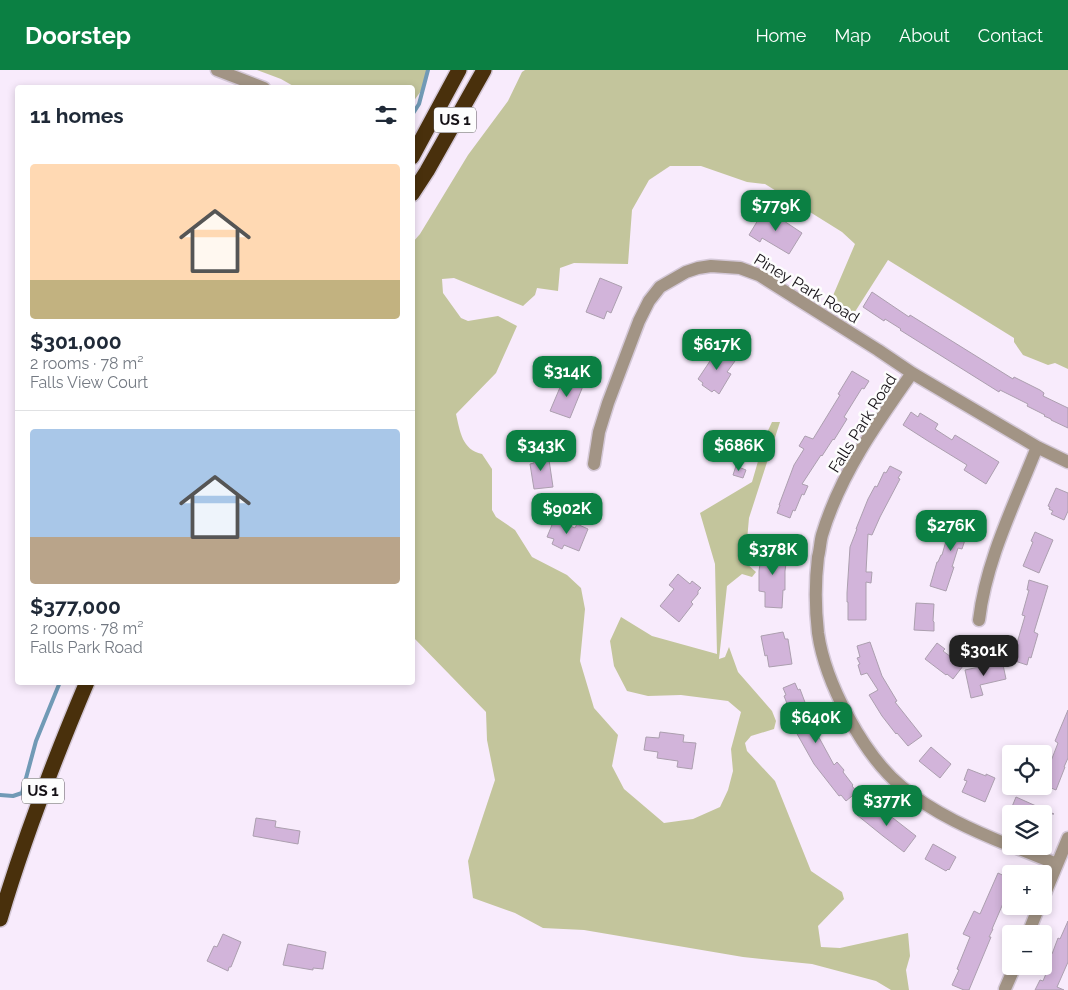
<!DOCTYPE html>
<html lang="en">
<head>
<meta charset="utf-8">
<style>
  body { margin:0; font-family:Raleway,sans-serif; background:#f2f2f3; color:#1f2937; height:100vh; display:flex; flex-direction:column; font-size:19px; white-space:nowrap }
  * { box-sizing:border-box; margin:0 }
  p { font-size:16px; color:#747a83 }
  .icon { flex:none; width:28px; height:28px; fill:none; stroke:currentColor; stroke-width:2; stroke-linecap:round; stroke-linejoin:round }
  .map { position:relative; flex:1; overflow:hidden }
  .panel { position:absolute; left:15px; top:15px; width:400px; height:600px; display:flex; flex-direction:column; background:#fff; border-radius:5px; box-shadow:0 2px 8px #0003 }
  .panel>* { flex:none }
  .tools { position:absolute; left:1002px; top:675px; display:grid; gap:10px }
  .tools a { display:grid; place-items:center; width:50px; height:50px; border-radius:5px; background:#fff; box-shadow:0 2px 8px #0003; font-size:25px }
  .price { position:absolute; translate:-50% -42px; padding:0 11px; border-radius:10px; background:#0b8043; color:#fff; font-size:16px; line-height:32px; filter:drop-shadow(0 1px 2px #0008) }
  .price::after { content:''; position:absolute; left:50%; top:30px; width:15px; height:11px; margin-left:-8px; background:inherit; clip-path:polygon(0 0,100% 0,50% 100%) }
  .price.current { background:#222; color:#fff }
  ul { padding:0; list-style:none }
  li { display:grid; align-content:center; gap:10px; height:265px; padding:0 15px }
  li+li { border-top:1px solid #e0e1e3 }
  li span { display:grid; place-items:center; height:155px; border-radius:5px; color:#555 }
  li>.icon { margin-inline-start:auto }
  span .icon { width:90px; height:90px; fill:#fffc; stroke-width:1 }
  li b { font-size:21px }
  h2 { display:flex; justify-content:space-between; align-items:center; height:60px; padding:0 15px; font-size:21px }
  header { display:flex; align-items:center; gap:30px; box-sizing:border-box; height:70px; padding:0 25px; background:#0b8043; color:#fff }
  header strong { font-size:24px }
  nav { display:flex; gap:28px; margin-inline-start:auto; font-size:18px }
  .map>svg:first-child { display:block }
  .green { fill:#c3c59c }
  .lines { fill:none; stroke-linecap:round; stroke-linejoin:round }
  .stream { stroke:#719ab6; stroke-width:4 }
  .building { fill:#d2b4da; stroke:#ac9faf }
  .minor-casing { stroke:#d4c8d7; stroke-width:15 }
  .highway-casing { stroke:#d4c8d7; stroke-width:18 }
  .minor { stroke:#a29485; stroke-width:12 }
  .highway { stroke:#49300c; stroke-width:15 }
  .labels { text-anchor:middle; stroke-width:5; stroke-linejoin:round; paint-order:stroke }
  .shield { fill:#fdfdfd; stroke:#5a575b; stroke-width:1 }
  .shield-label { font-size:15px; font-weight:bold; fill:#141015 }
  .street-label { font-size:16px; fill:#141015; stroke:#fdfdfd }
</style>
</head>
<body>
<header>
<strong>Doorstep</strong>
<nav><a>Home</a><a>Map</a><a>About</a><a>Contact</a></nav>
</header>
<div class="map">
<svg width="1068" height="920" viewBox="0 0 1068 920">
  <rect width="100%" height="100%" fill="#f8ebfc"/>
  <path class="green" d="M257,0H429L421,21L413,32L412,18L295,17L281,9Z
    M525,0H1068V299L1055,293L1048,295L1023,285L1014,272V268L888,190L851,248L829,235L855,174L842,162L765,114L747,112L701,96H670L649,110L632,140L628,194L574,193L560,198L558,221L537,218L535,225L523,236L454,208L442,209L443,223L461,248L468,251L498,246L517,256L496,303L456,344C460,361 462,380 482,384L492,399V440L496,447L515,460L532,487L567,505L581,518L585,539L580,591L594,638L618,665L612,696L624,719L664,753L693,749L720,737L728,720L733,701L731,679L741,642L728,631L681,625L648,626L627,621L614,596L610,571L621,547L652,566L717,584L715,494L700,443L752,412L765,367L772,352H780L749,448L745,492L756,502L752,507L742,504L727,516L719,589L725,587L729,577L738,602L772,641L776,651L774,659L751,666L745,673L747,681L775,711L811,801L842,822L844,829L818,856L821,877L840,878L908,863L910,886L906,900L909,920H891L876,911L812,894L743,887L584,860L543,858L515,843L473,828L468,791L495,710L487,670L486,642L413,567V172L420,164L468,85L508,31L522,2Z"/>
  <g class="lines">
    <path class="stream" d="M412,45L419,34L428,0
      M0,725L13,726L22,723L36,671L60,612"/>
  </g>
  <path class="building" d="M764,140L771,145L773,143L781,148V149L802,163L789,184L762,168L760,172L749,165Z
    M600,208L622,217L611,243L607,241L604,249L586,242Z
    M872,222L909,247L910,245L1013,309L1014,307L1040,320L1044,323L1043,326L1068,338V358L1051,350V349L1044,346L1045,345L1027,336L1028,334L1000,320L999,322L900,260L901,259L885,249L884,251L863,237Z
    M716,277L735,291L727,302L731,304L719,324L714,320L712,322L702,315L703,313L698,309L710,291L707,289Z
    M852,301L869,311L864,319L862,318L844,347L847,349L834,370L833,369L822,386L821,385L802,414L808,416L804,425L802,424L795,441L793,440L790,448L777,443L780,435H779L794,395L804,379L799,376L805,366L813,369L840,325L838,324Z
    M564,308L583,316L570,348L550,341Z
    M911,342L918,347L920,343L938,354L935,359L952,370L955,365L999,392L986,414L964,400L967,395L928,371L903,355Z
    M548,383L553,417L534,419L530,394L534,393L533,385Z
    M736,396L746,400L743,408L733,405Z
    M890,396L902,402L898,408L900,409L880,447L872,465L868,464L866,502H872L871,513L866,512V550H848V532H847V523L850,477L857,459H856L868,429L875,416L877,417L884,402L886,403Z
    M1056,418L1068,423V441L1064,450L1051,444L1053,441L1049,439L1050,437L1048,436Z
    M956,443L970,447L968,454L970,455L962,479L958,478L952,497H954L946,521L930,516L937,492H938L941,485H942L952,450L954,451Z
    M554,450L575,458L577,454L588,459L579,481L564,475L562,479L552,474L554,469L547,467Z
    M1035,462L1053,470L1039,503L1023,496L1033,472L1031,471Z
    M769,476L788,479L785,501V520H783L782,538L765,537V522L759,521V501L762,480H768Z
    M678,504L690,514L692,511L701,518L698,521V524L691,532L693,534L679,552L660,536L674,519L669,515Z
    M1029,510L1048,516L1034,562L1038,564L1031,588L1029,587L1027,595L1012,590L1025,546L1022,545L1029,520H1027Z
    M916,533L934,534L933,551L934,552V561L914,560Z
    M783,562L785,569H788L792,594L769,597L767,585L765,586L761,566Z
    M870,572L882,606L897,631L895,632L922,666L908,676L897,663L896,664L882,646L869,625L878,620L867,603L861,605L858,595L860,594L857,588L860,587L857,576Z
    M937,573L945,579L943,581L963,596L953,609L947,604L946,605L925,589Z
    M1002,590L1006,609L980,615L983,625L971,628L965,600L993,594V592Z
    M795,613L798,620L800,619L812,651L818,661L816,662L834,695L837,692L844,700L843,702L853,715L852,716L857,722L846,731L841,725L839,726L814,694L796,662L798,661L784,626L786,625L783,618Z
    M1068,640V688L1064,697H1065L1056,720L1044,715V703L1049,690L1051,691L1058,673L1055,671Z
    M660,662L684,665L683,672L696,673L692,699L677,697L678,691L657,688L658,682L644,680L646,667L659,668Z
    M931,677L951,694L940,708L919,691Z
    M968,699L986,706V704L995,708L985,732L962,722L967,711L964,710Z
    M1016,727L1054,744H1009Z
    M869,731L882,743L884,741L916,766L904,782L883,766L857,745Z
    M256,748L276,751L275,757L300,761L298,774L253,766Z
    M933,774L956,787L949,800L948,799L946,801L925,789Z
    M998,803L1011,809V815L992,859H993L989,867H991L969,920H964L952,915L959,900L957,899L970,867L963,864L974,841L980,844Z
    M1068,851V892L1057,917L1064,920H1035L1040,910L1043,911L1050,894L1046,892L1050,883L1052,884L1058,868L1060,869Z
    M223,864L241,872L231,897H229L228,901L207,891L214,876L217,877Z
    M288,874L326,882L323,899L313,898V900L283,895Z"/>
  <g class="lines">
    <g class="minor-casing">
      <path id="minor" d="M217,0L264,18
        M912,303C876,354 840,405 822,465C820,472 820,480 818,487C815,512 815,537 818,563C825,612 863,685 902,717C933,743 974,761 1011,776
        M594,394L599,362L608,333L639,251L649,231L660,217L686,202L698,198L711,196L740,198L759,205L878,280L912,303L1037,377L1068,392
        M979,550C986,490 1015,433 1037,377
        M1012,776L1057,794
        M1044,826L1068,768
        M1028,864L1039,836
        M1005,919L1015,896"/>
    </g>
    <g class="highway-casing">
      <path id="highway" d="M412,87L459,0
        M412,124L427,101L484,0
        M0,849C24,768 54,690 87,612"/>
    </g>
    <use href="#minor" class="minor"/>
    <use href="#highway" class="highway"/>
  </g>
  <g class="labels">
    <g class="shield">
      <rect x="434" y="37.5" width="42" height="25" rx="4"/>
      <rect x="22" y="708.5" width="42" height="25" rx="4"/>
    </g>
    <g class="shield-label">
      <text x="455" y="55">US 1</text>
      <text x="43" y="726">US 1</text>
    </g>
    <g class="street-label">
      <text transform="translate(807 218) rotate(31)" y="6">Piney Park Road</text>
      <text transform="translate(862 353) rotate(-58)" y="6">Falls Park Road</text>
    </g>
  </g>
</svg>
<div class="tools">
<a><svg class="icon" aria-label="locate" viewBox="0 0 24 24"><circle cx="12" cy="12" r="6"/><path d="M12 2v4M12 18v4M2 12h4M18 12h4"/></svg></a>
<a><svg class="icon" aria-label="layers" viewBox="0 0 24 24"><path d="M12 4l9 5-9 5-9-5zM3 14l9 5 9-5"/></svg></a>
<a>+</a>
<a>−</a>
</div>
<b class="price" style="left:776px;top:162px">$779K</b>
<b class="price" style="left:717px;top:301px">$617K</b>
<b class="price" style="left:567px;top:328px">$314K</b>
<b class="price" style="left:541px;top:402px">$343K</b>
<b class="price" style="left:739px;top:402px">$686K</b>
<b class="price" style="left:567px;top:465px">$902K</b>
<b class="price" style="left:951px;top:482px">$276K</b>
<b class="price" style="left:773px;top:506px">$378K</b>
<b class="price current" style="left:984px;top:607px">$301K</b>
<b class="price" style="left:816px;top:674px">$640K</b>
<b class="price" style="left:887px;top:757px">$377K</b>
<section class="panel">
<h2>11 homes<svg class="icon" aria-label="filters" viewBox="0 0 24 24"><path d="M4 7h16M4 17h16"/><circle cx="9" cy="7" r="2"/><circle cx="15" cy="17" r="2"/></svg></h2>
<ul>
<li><span style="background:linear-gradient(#ffd9b3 75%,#c2b280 0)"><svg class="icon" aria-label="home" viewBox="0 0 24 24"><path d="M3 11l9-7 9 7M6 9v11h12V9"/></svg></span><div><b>$301,000</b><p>2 rooms · 78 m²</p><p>Falls View Court</p></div></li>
<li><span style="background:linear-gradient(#a9c7e8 70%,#b9a48a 0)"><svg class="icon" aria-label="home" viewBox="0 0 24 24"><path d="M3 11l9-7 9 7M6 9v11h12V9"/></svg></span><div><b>$377,000</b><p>2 rooms · 78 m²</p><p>Falls Park Road</p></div></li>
</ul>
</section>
</div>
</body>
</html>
